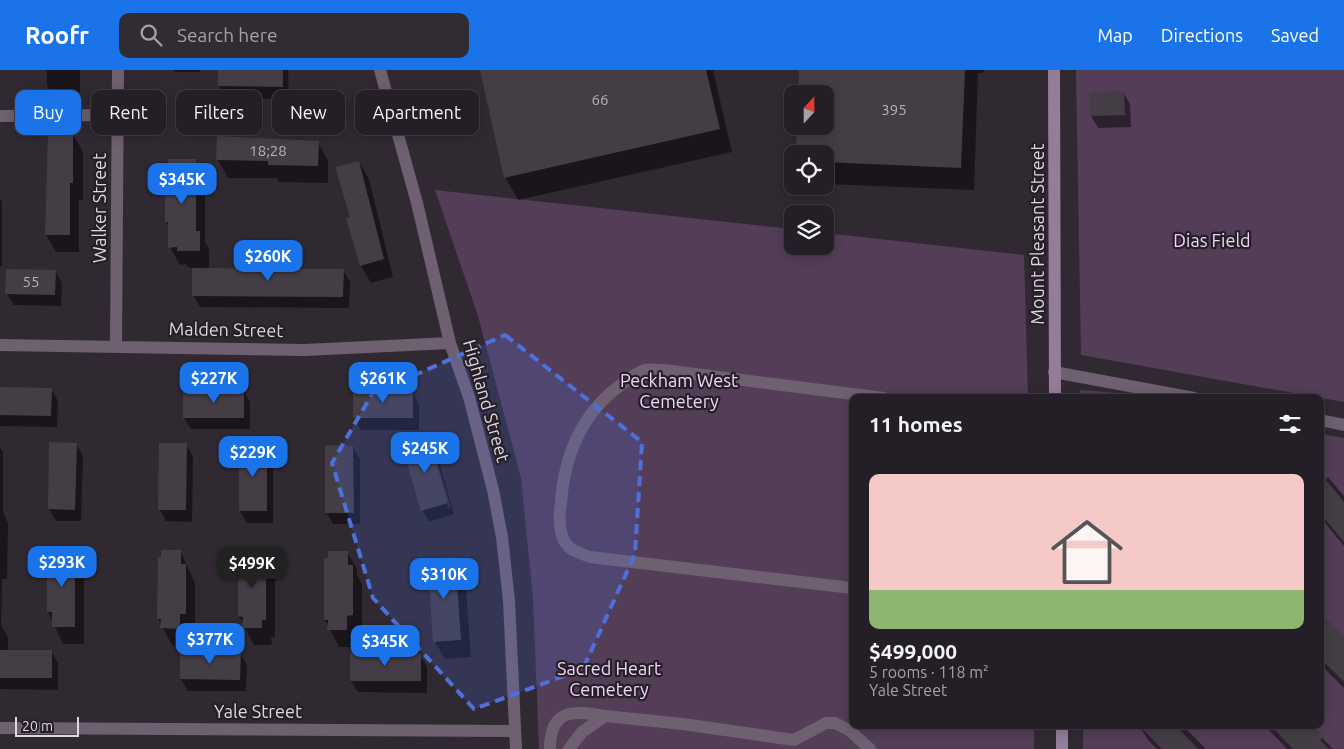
<!DOCTYPE html>
<html lang="en">
<head>
<meta charset="utf-8">
<style>
  body { margin:0; font-family:Ubuntu,sans-serif; background:#302c32; color:#f1f3f6; height:100vh; display:flex; flex-direction:column; font-size:19px; white-space:nowrap }
  * { box-sizing:border-box; margin:0 }
  p { font-size:16px; color:#a3a2a7 }
  .icon { flex:none; width:28px; height:28px; fill:none; stroke:currentColor; stroke-width:2; stroke-linecap:round; stroke-linejoin:round }
  .map { position:relative; flex:1; overflow:hidden }
  .drawer { position:absolute; left:849px; top:324px; width:475px; height:335px; display:flex; flex-direction:column; background:#241f26; border-radius:10px; box-shadow:0 2px 12px #0003,0 0 0 1px #413d43 }
  .drawer>* { flex:none }
  .hud { position:absolute; left:15px; top:20px; width:475px; height:45px; display:flex; gap:10px }
  .needle { width:32px; rotate:21deg }
  .fabs { position:absolute; left:784px; top:15px; display:grid; gap:10px }
  .fabs a { display:grid; place-items:center; width:50px; height:50px; border-radius:10px; background:#241f26; box-shadow:0 2px 12px #0003,0 0 0 1px #413d43; font-size:25px }
  .scale { position:absolute; left:15px; bottom:12px; width:64px; box-sizing:border-box; padding-left:5px; border:2px solid #ddd8de; border-top:0; font-size:14px; line-height:18px; white-space:nowrap; color:#ddd8de; -webkit-text-stroke:4px #261f28; paint-order:stroke }
  .price { position:absolute; translate:-50% -42px; padding:0 11px; border-radius:10px; background:#1a73e8; color:#fff; font-size:16px; line-height:32px; filter:drop-shadow(0 1px 2px #0008) }
  .price::after { content:''; position:absolute; left:50%; top:30px; width:15px; height:11px; margin-left:-8px; background:inherit; clip-path:polygon(0 0,100% 0,50% 100%) }
  .price.active { background:#222; color:#fff }
  ul { padding:0; list-style:none }
  li { display:grid; align-content:center; gap:10px; height:265px; padding:0 20px }
  li+li { border-top:1px solid #413d43 }
  li span { display:grid; place-items:center; height:155px; border-radius:10px; color:#555 }
  li>.icon { margin-inline-start:auto }
  span .icon { width:90px; height:90px; fill:#fffc; stroke-width:1 }
  li b { font-size:21px }
  h2 { display:flex; justify-content:space-between; align-items:center; height:60px; padding:0 20px; font-size:21px }
  .chip { padding:0 18px; border-radius:10px; background:#241f26; box-shadow:0 2px 12px #0003,0 0 0 1px #413d43; font-size:18px; line-height:45px }
  .chip.active { background:#1a73e8; color:#fff }
  header { display:flex; align-items:center; gap:30px; box-sizing:border-box; height:70px; padding:0 25px; background:#1a73e8; color:#fff }
  header strong { font-size:24px }
  nav { display:flex; gap:28px; margin-inline-start:auto; font-size:18px }
  .search { width:350px; height:45px; background:#302c32; display:flex; align-items:center; gap:12px; box-sizing:border-box; padding:0 18px; border-radius:10px; color:#a3a2a7; font-size:19px }
  .map>svg:first-child { display:block }
  .green { fill:#533d57 }
  .shadow { fill:#0007; fill-rule:evenodd }
  .building { fill:#443d46 }
  .lines { fill:none; stroke-linecap:round; stroke-linejoin:round }
  .lane { stroke:#6e6071; stroke-width:12 }
  .street { stroke:#6e6071; stroke-width:12 }
  .secondary { stroke:#937d98; stroke-width:12 }
  .marked { fill:#4d70da; fill-opacity:0.2; stroke:#4d70da; stroke-width:4; stroke-dasharray:10 6; stroke-linejoin:round }
  .labels { text-anchor:middle; stroke-width:4.5; stroke-linejoin:round; paint-order:stroke }
  .number-label { font-size:15px; fill:#b7b1b8 }
  .street-label { font-size:18px; fill:#ddd8de; stroke:#261f28 }
  .park-label { font-size:18px; fill:#f2d4f9; stroke:#261f28 }
</style>
</head>
<body>
<header>
<strong>Roofr</strong>
<div class="search"><svg class="icon" aria-label="search" viewBox="0 0 24 24"><circle cx="10" cy="10" r="6"/><path d="M15 15l6 6"/></svg>Search here</div>
<nav><a>Map</a><a>Directions</a><a>Saved</a></nav>
</header>
<div class="map">
<svg width="1344" height="679" viewBox="0 0 1344 679">
  <rect width="100%" height="100%" fill="#302932"/>
  <path class="green" d="M1076,0H1344V332L1081,285Z
    M435,120L792,159V176H825V163L1024,185L1028,327L852,328V655H1034V679H539L533,528L521,408L478,246Z
    M1080,320L1117,323L1127,327H1080Z
    M1320,364L1344,368V679H1083V655H1320Z"/>
  <path class="shadow" d="M47,0H80V27H54L47,15Z
    M174,0H200V2H175Z
    M219,0H288L289,29L226,28L219,16Z
    M481,0H713L732,82L518,130L505,107Z
    M801,0H984L983,3H978L974,120L825,114V24Z
    M1123,22L1130,34L1131,57L1098,58L1091,46L1090,23Z
    M73,64L83,82V130H79V182H56L46,165Z
    M218,67L318,73L328,90V113L279,112L277,108H228L218,90Z
    M195,90L205,108V172L209,179V199L343,200L350,212L349,238L200,237L193,225V198H189L186,194L180,195L170,177L169,157L166,151Z
    M359,92L369,109L393,207L371,213L361,196L348,149L351,148Z
    M0,128L2,132V196H0Z
    M55,201L62,213L61,236L14,235L7,224Z
    M0,318L51,319L58,331L57,357L0,356Z
    M244,321L250,332V359H191L184,348Z
    M413,322L419,334V360H361L354,348Z
    M429,370L436,381L454,444L429,452L422,440ZM432,381H434L451,438L449,439Z
    M76,374L83,386L81,451H56L49,439Z
    M186,375L193,386L192,452L166,451L160,440Z
    M266,375L273,387V453H247L240,441Z
    M0,377L3,382V442L8,453L7,509H2L1,555L8,567V581H51L58,593V620L0,619Z
    M353,377L360,389V454H333L326,442Z
    M1320,405L1325,410L1328,407L1344,426V476L1320,447Z
    M71,480L84,505V574H63L48,542L53,493Z
    M180,481L195,513V561H189V576L172,575L158,549Z
    M262,481L275,507V567H271L272,575H254L239,546L244,496Z
    M347,482L357,499V505L362,514V563H356V577H339L325,550Z
    M455,488L465,505L471,587L445,589L435,572L429,490Z
    M1320,543L1344,567V618L1320,594Z
    M181,583H240L247,595L246,621H188L181,609Z
    M420,585L427,597V623L358,622L351,611Z
    M1139,655H1182L1206,679H1157L1148,670Z
    M1264,655H1310L1333,679H1287Z"/>
  <path class="building" d="M218,0H283V17L218,16Z
    M480,0H706L720,59L504,108Z
    M799,0H965L961,98L825,92V84H796L797,56H825V24H798Z
    M1124,21L1125,45L1090,46L1089,22Z
    M48,63H73V113H70V165H45Z
    M217,66L319,71L318,96L268,95V91L216,90Z
    M168,89H196V161H200V181H177V177L168,178V152H165V110H168Z
    M359,91L384,189L360,196L346,148L350,147L335,97Z
    M192,198L344,199L343,227L192,226Z
    M6,199L56,200L55,225L5,224Z
    M0,317L52,318L51,346L0,345Z
    M183,319H244V348H183Z
    M353,321H413V348H353Z
    M429,368L448,433L421,441L402,376Z
    M49,372L77,373L75,440L48,439Z
    M159,373H187L186,440H158Z
    M239,374H267V441H239Z
    M325,375L353,376L354,443H325Z
    M1320,403L1344,432V472L1320,443Z
    M52,479H72V487H75V557H52V542H47V493L52,492Z
    M161,480H181V494H186V544H180V559L160,558L161,549H157L158,487H161Z
    M243,480H262V489L266,488V550H262V558H242L243,547L238,546V495H243Z
    M328,481H348V495H353V545L347,546V560H327L328,550H324V488H328Z
    M455,487L461,570L433,572L428,489Z
    M1320,542L1344,567V612L1320,588Z
    M0,580H52V608H0Z
    M180,581L241,582L240,610L180,609Z
    M350,583L421,584V611H350Z
    M1139,655H1175L1198,679H1162Z
    M1270,655H1312L1324,667L1320,670L1329,679H1293Z"/>
  <g class="lines">
    <path class="lane" d="M852,518L590,487C583,484 574,482 569,477C558,468 559,445 561,433C564,386 582,342 622,314C629,309 636,303 645,300C650,299 658,300 664,300L884,328
      M605,646L683,654L794,670L826,653H835L849,660L870,679
      M550,679C550,639 573,640 605,646L582,662L569,679"/>
    <path class="street" d="M380,0L417,133L450,273L469,327L493,420L502,467L509,531L516,679
      M0,46L118,45
      M0,275L305,280L450,273
      M116,275L118,0
      M1054,302L1194,328
      M1320,350L1344,355
      M0,658L515,661"/>
    <path class="secondary" d="M1054,0L1055,328
      M1062,655V679"/>
  </g>
  <path class="marked" d="M505,265L642,372L635,484L583,599L474,639L373,528L332,393L372,324Z"/>
  <g class="labels">
    <g class="number-label">
      <text x="600" y="35">66</text>
      <text x="894" y="45">395</text>
      <text x="268" y="86">18;28</text>
      <text x="31" y="217">55</text>
    </g>
    <g class="street-label">
      <text transform="translate(100 138) rotate(-90)" y="6">Walker Street</text>
      <text transform="translate(1038 164) rotate(-90)" y="6">Mount Pleasant Street</text>
      <text transform="translate(226 260) rotate(1)" y="6">Malden Street</text>
      <text transform="translate(486 331) rotate(74)" y="6">Highland Street</text>
      <text x="258" y="648">Yale Street</text>
    </g>
    <g class="park-label">
      <text x="1212" y="177">Dias Field</text>
      <text x="679" y="317">Peckham West<tspan x="679" dy="21">Cemetery</tspan></text>
      <text x="609" y="605">Sacred Heart<tspan x="609" dy="21">Cemetery</tspan></text>
    </g>
  </g>
</svg>
<div class="fabs">
<a><svg class="needle" viewBox="-14 -14 28 28"><path d="M0-13l5 13h-10z" fill="#e53935"/><path d="M0 13l5-13h-10z" fill="#a3a2a7"/></svg></a>
<a><svg class="icon" aria-label="locate" viewBox="0 0 24 24"><circle cx="12" cy="12" r="6"/><path d="M12 2v4M12 18v4M2 12h4M18 12h4"/></svg></a>
<a><svg class="icon" aria-label="layers" viewBox="0 0 24 24"><path d="M12 4l9 5-9 5-9-5zM3 14l9 5 9-5"/></svg></a>
</div>
<div class="scale">20 m</div>
<b class="price" style="left:182px;top:135px">$345K</b>
<b class="price" style="left:268px;top:212px">$260K</b>
<b class="price" style="left:214px;top:334px">$227K</b>
<b class="price" style="left:383px;top:334px">$261K</b>
<b class="price" style="left:425px;top:404px">$245K</b>
<b class="price" style="left:253px;top:408px">$229K</b>
<b class="price" style="left:62px;top:518px">$293K</b>
<b class="price active" style="left:252px;top:519px">$499K</b>
<b class="price" style="left:444px;top:530px">$310K</b>
<b class="price" style="left:210px;top:595px">$377K</b>
<b class="price" style="left:385px;top:597px">$345K</b>
<div class="hud">
<a class="chip active">Buy</a>
<a class="chip">Rent</a>
<a class="chip">Filters</a>
<a class="chip">New</a>
<a class="chip">Apartment</a>
</div>
<section class="drawer">
<h2>11 homes<svg class="icon" aria-label="filters" viewBox="0 0 24 24"><path d="M4 7h16M4 17h16"/><circle cx="9" cy="7" r="2"/><circle cx="15" cy="17" r="2"/></svg></h2>
<ul>
<li><span style="background:linear-gradient(#f6c9c9 75%,#8fb573 0)"><svg class="icon" aria-label="home" viewBox="0 0 24 24"><path d="M3 11l9-7 9 7M6 9v11h12V9"/></svg></span><div><b>$499,000</b><p>5 rooms · 118 m²</p><p>Yale Street</p></div></li>
</ul>
</section>
</div>
</body>
</html>
